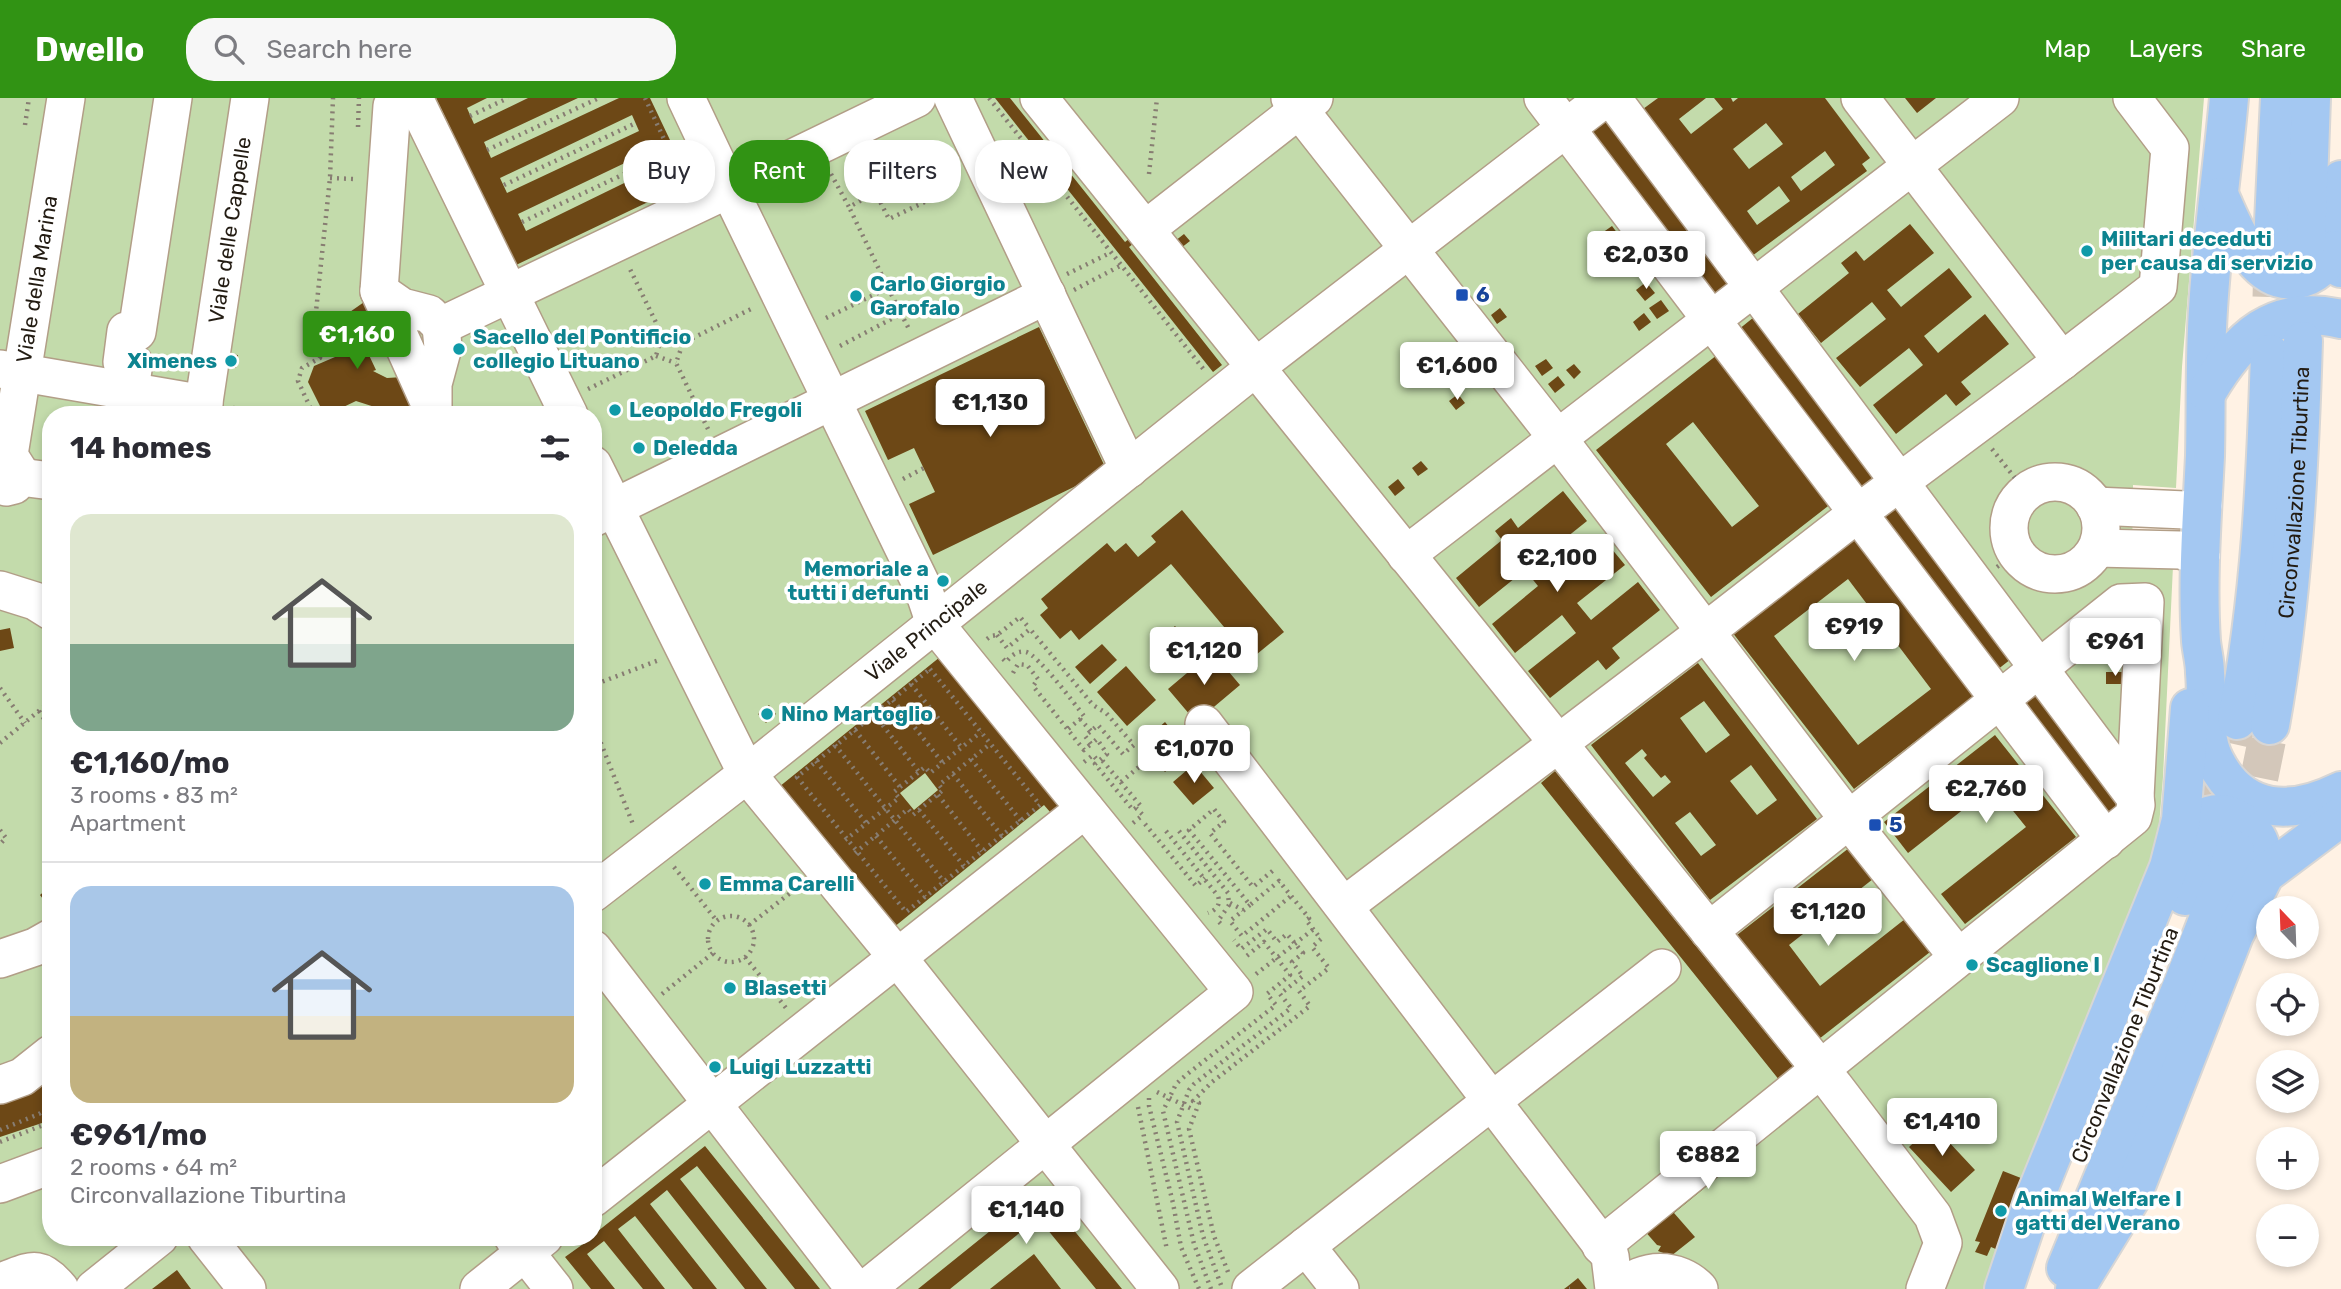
<!DOCTYPE html>
<html lang="en">
<head>
<meta charset="utf-8">
<style>
  body { margin:0; font-family:Rubik,sans-serif; background:#f7f7f7; color:#2b2b33; height:100vh; display:flex; flex-direction:column; font-size:26px; white-space:nowrap }
  * { box-sizing:border-box; margin:0 }
  p { font-size:23px; color:#7c7c81 }
  .icon { flex:none; width:38px; height:38px; fill:none; stroke:currentColor; stroke-width:2; stroke-linecap:round; stroke-linejoin:round }
  .map { position:relative; flex:1; overflow:hidden }
  .panel { position:absolute; left:42px; top:308px; width:560px; height:840px; display:flex; flex-direction:column; background:#fff; border-radius:28px; box-shadow:0 4px 10px #0003 }
  .panel>* { flex:none }
  .hud { position:absolute; left:623px; top:42px; width:665px; height:63px; display:flex; gap:14px }
  .needle { width:46px; rotate:337deg }
  .buttons { position:absolute; left:2256px; top:798px; display:grid; gap:14px }
  .buttons a { display:grid; place-items:center; width:63px; height:63px; border-radius:50%; background:#fff; box-shadow:0 4px 10px #0003; font-size:35px }
  .price { position:absolute; translate:-50% -60px; padding:0 16px; border-radius:7px; background:#fff; color:#222; font-size:23px; line-height:46px; filter:drop-shadow(0 2px 4px #0008) }
  .price::after { content:''; position:absolute; left:50%; top:42px; width:21px; height:16px; margin-left:-10px; background:inherit; clip-path:polygon(0 0,100% 0,50% 100%) }
  .price.on { background:#319314; color:#fff }
  ul { padding:0; list-style:none }
  li { display:grid; align-content:center; gap:14px; height:371px; padding:0 28px }
  li+li { border-top:2px solid #e1e1e2 }
  li span { display:grid; place-items:center; height:217px; border-radius:21px; color:#555 }
  li>.icon { margin-inline-start:auto }
  span .icon { width:126px; height:126px; fill:#fffc; stroke-width:1 }
  li b { font-size:30px }
  h2 { display:flex; justify-content:space-between; align-items:center; height:84px; padding:0 28px; font-size:30px }
  .tag { padding:0 24px; border-radius:28px; background:#fff; box-shadow:0 4px 10px #0003; font-size:24px; line-height:63px }
  .tag.on { background:#319314; color:#fff }
  header { display:flex; align-items:center; gap:42px; box-sizing:border-box; height:98px; padding:0 35px; background:#319314; color:#fff }
  header strong { font-size:33px }
  nav { display:flex; gap:38px; margin-inline-start:auto; font-size:24px }
  .search { width:490px; height:63px; background:#f7f7f7; display:flex; align-items:center; gap:18px; box-sizing:border-box; padding:0 24px; border-radius:28px; color:#7c7c81; font-size:26px }
  .map>svg:first-child { display:block }
  .green { fill:#c3dbab; fill-rule:evenodd }
  .building { fill:#6d4816; fill-rule:evenodd }
  .lines { fill:none; stroke-linecap:round; stroke-linejoin:round }
  .highway-tunnel { stroke:#d3c7ba; stroke-width:38; stroke-dasharray:38 19; stroke-linecap:butt }
  .minor-casing { stroke:#b29e87; stroke-width:40 }
  .highway-casing { stroke:#d7d6d5; stroke-width:42 }
  .path { stroke:#877d72; stroke-width:4.5; stroke-dasharray:2 5; stroke-linecap:butt }
  .minor { stroke:#fff; stroke-width:37 }
  .highway { stroke:#a4c8f2; stroke-width:38 }
  .culture-dot { fill:#0f9aa8; stroke:#fff; stroke-width:2.5 }
  .transit-dot { fill:#1a4fb4; stroke:#fff; stroke-width:2.5 }
  .labels { text-anchor:middle; stroke-width:7; stroke-linejoin:round; paint-order:stroke }
  .street-label { font-size:21px; fill:#231c13; stroke:#fff }
  .culture-label { font-size:21px; font-weight:bold; fill:#0d838f; stroke:#fff; text-anchor:start }
  .transit-label { font-size:21px; font-weight:bold; fill:#164399; stroke:#fff; text-anchor:start }
</style>
</head>
<body>
<header>
<strong>Dwello</strong>
<div class="search"><svg class="icon" aria-label="search" viewBox="0 0 24 24"><circle cx="10" cy="10" r="6"/><path d="M15 15l6 6"/></svg>Search here</div>
<nav><a>Map</a><a>Layers</a><a>Share</a></nav>
</header>
<div class="map">
<svg width="2341" height="1191" viewBox="0 0 2341 1191">
  <rect width="100%" height="100%" fill="#fff2e4"/>
  <path class="green" d="M0,0H2204L2182,269L2176,390L2133,387L2132,466L2173,468L2163,679L2157,753L1983,1191H0ZM51,317H593V1139H51Z"/>
  <path class="building" d="M436,0H487L467,10L474,26L528,0H578L484,44L491,60L619,0H650L690,84L516,167ZM632,17L639,33L507,95L500,80ZM650,53L657,69L526,133L518,116Z
    M995,0H1010L1125,144L1134,137L1138,142L1129,149L1222,267L1213,274Z
    M1658,0H1706L1679,21L1691,36L1723,11L1714,0H1731L1733,4L1738,0H1825L1870,60L1862,66L1867,73L1752,158L1643,11ZM1766,25L1783,46L1749,71L1733,51ZM1825,53L1835,67L1801,93L1791,79ZM1779,88L1790,103L1757,127L1747,113Z
    M1905,0H1936L1917,15Z
    M1612,18L1736,192L1714,209L1584,39Z
    M1910,126L1934,155L1887,192L1901,209L1949,170L1972,199L1924,238L1938,255L1985,216L2009,246L1961,284L1971,296L1956,308L1946,296L1896,336L1873,307L1923,267L1909,250L1860,289L1836,260L1886,221L1872,204L1821,245L1798,216L1849,175L1841,165L1856,153L1864,163Z
    M1612,128L1618,136L1608,143L1602,135Z
    M1184,136L1190,143L1181,150L1175,143Z
    M1630,153L1638,164L1627,172L1619,161Z
    M1646,184L1655,195L1645,203L1636,192Z
    M367,202L379,227L372,232L365,245V254L367,253L376,272L373,273L387,280L403,279L417,309L407,312H384L356,303L335,313L321,310L308,284L314,268L335,259V244L347,216Z
    M1661,202L1669,213L1657,221L1649,210Z
    M1500,210L1507,219L1497,226L1491,217Z
    M1644,215L1651,224L1639,233L1633,224Z
    M1759,215L1884,379L1858,399L1733,236Z
    M1039,229L1107,373L933,457L909,406L935,394L914,350L888,362L865,313Z
    M227,256L238,257L236,270L224,268Z
    M1717,257L1832,405L1711,499L1596,352ZM1693,324L1759,408L1732,429L1666,346Z
    M1546,261L1553,270L1542,278L1535,268Z
    M1574,266L1581,274L1574,281L1566,272Z
    M1558,278L1565,287L1555,295L1548,286Z
    M1458,296L1465,305L1456,312L1449,303Z
    M1421,363L1428,371L1418,378L1412,370Z
    M1398,381L1405,390L1395,398L1388,389Z
    M1563,393L1587,423L1542,459L1555,475L1601,438L1625,467L1577,505L1591,522L1638,484L1660,512L1612,550L1620,560L1606,572L1598,562L1550,600L1528,573L1576,535L1562,517L1515,555L1492,526L1538,488L1525,472L1479,509L1456,480L1502,442L1495,433L1511,420L1518,430Z
    M1892,404L2011,561L1997,572L1877,415Z
    M1182,412L1284,534L1251,561L1171,466L1079,542L1071,532L1060,541L1040,517L1048,510L1041,501L1107,445L1115,454L1126,445L1138,459L1156,444L1151,438Z
    M1854,440L1975,597L1854,691L1732,534ZM1848,481L1931,591L1858,647L1774,538Z
    M1175,528L1186,540L1174,550L1163,538Z
    M10,530L14,550L0,553V532Z
    M1102,546L1117,562L1090,586L1075,569Z
    M1212,554L1240,587L1196,624L1168,591Z
    M940,559L1063,711L995,766L992,761L1050,714L1044,707L888,834L774,693ZM925,675L938,692L914,712L900,695Z
    M1698,565L1817,721L1710,802L1591,647ZM1704,603L1730,637L1706,655L1680,620ZM1642,651L1647,657L1644,660L1661,680L1665,677L1671,684L1653,699L1625,665ZM1751,667L1777,702L1757,717L1730,683ZM1690,714L1716,747L1701,758L1675,725Z
    M1126,568L1156,602L1127,628L1097,594Z
    M2106,574H2124V586H2106Z
    M2039,587L2126,702L2100,722L2013,607Z
    M769,607L776,616L766,625L758,616Z
    M1165,624L1189,653L1165,674L1141,645Z
    M1995,637L2076,739L1965,826L1941,796L2026,729L1993,688L1908,755L1884,724Z
    M1194,666L1214,690L1193,707L1173,684Z
    M1555,673L1795,971L1780,983L1541,685Z
    M1849,750L1873,781L1789,847L1820,888L1905,821L1930,854L1819,941L1737,837Z
    M49,789L51,801L46,805L40,797Z
    M51,971V1017L42,1025L0,1039V1000Z
    M1812,992L1817,998L1674,1115L1695,1139L1671,1158L1658,1153L1661,1148L1657,1147L1643,1131Z
    M1933,1027L1975,1072L1951,1094L1909,1049Z
    M705,1048L820,1191H795L697,1068L680,1081L767,1191H745L667,1092L650,1106L717,1191H693L635,1118L618,1131L665,1191H643L604,1143L587,1156L615,1191H591L565,1159L593,1139V1137Z
    M2003,1073L2026,1082L1998,1152L1991,1149L1987,1158L1975,1154L1980,1144L1975,1143Z
    M1041,1092L1122,1191H1096L1038,1120L950,1191H918Z
    M1034,1156L1061,1191H990Z
    M177,1172L191,1191H152Z
    M1578,1180L1587,1191H1564L1568,1188Z"/>
  <g class="lines">
    <path class="highway-tunnel" d="M2270,256L2273,145
      M2219,701L2237,622
      M2242,734L2257,691L2270,627"/>
    <g class="minor-casing">
      <g id="minor">
        <path d="M414,0L569,317"/>
        <path d="M953,0L1129,371"/>
        <path d="M1039,0L1834,988L1933,1118L1943,1145L1925,1191"/>
        <path d="M1290,0L1559,342L1849,722L1958,859"/>
        <path d="M1543,0L2106,742"/>
        <path d="M1612,0L2135,699"/>
        <path d="M1860,0L2062,263"/>
        <path d="M1146,131L1314,0"/>
        <path d="M379,193L392,8L396,0"/>
        <path d="M0,271L204,306"/>
        <path d="M433,310V286L443,249L441,228"/>
        <path d="M126,317L134,265L122,264L126,233L137,234L173,0"/>
        <path id="s1" d="M202,317L250,0"/>
        <path d="M435,317L379,193L402,209L429,216L441,228L729,91L686,0"/>
        <path id="s2" d="M8,363L66,0"/>
        <path d="M0,365L13,364L20,375L14,387L6,389L0,387"/>
        <path d="M593,367L747,676L898,860L1160,1191"/>
        <path d="M20,379L51,383"/>
        <circle cx="2055" cy="430" r="46"/>
        <path d="M2095,408L2185,412L2203,407"/>
        <path d="M593,420L1047,197"/>
        <path d="M2097,450L2180,452L2201,458"/>
        <path d="M1406,457L2000,0"/>
        <path d="M0,492L35,503L51,513"/>
        <path d="M1204,626L1610,1158L1614,1191"/>
        <path id="s3" d="M593,795L747,676L1256,269L1605,0"/>
        <path d="M1344,808L1705,534L1858,415L2062,263L2158,189L2170,50L2132,0"/>
        <path d="M593,851L855,1191"/>
        <path d="M0,861L35,849L51,840"/>
        <path d="M0,987L22,979L51,956"/>
        <path d="M0,1086L51,1067"/>
        <path d="M593,1100L1085,711"/>
        <path d="M206,1139L247,1191"/>
        <path d="M513,1139L554,1191"/>
        <path d="M1306,1148L1340,1191"/>
        <path d="M1601,1148L2133,719L2136,707L2135,699L2145,504L2121,505L1709,833"/>
        <path d="M0,1184C30,1174 38,1164 60,1191"/>
        <path d="M94,1191L159,1139"/>
        <path d="M479,1191L544,1139"/>
        <path d="M866,1191L1234,894L935,526L923,490L729,91L917,0"/>
        <path d="M1251,1191L1662,870"/>
        <path d="M1622,1191C1642,1169 1678,1169 1699,1191"/>
      </g>
    </g>
    <g class="highway-casing">
      <g id="highway">
        <path d="M2229,0C2222,77 2210,154 2207,231C2205,274 2206,316 2205,358C2202,419 2197,482 2201,543C2202,554 2205,564 2205,575C2208,604 2201,636 2215,663C2243,718 2292,717 2341,693"/>
        <path d="M2341,82L2334,152L2341,170"/>
        <path d="M2220,99C2234,129 2254,187 2297,181C2315,178 2325,166 2334,152"/>
        <path d="M2273,145L2280,0"/>
        <path d="M2306,145L2311,0"/>
        <path d="M2207,294C2239,240 2273,205 2341,221"/>
        <path d="M2237,622C2261,498 2266,381 2270,256"/>
        <path id="s4" d="M2270,627C2293,500 2299,372 2303,243"/>
        <path d="M2178,736C2198,720 2219,707 2242,724C2252,731 2258,738 2261,750"/>
        <path d="M2185,798L2206,740"/>
        <path d="M2066,1170L2183,886L2235,752"/>
        <path d="M2004,1191L2033,1104L2169,769L2181,722L2190,610"/>
        <path d="M2075,1191L2132,1098L2234,837L2265,776L2341,719"/>
      </g>
    </g>
    <path class="path" d="M645,0L682,80
      M989,0L1205,273
      M470,18L508,0
      M25,27L29,0
      M358,29L359,0
      M487,52L599,0
      M858,61L889,121L956,89
      M831,76L849,109L876,94
      M1149,76L1157,0
      M330,80L354,81V78
      M504,87L636,25
      M522,124L654,62
      M1067,176L1110,155
      M888,190L910,233
      M1074,192L1120,168
      M826,220L888,190L849,109
      M662,237L683,245
      M840,248L901,216
      M656,258L676,265
      M588,291L656,258L662,237L629,169
      M233,310L278,317
      M310,317V309L298,283L302,270L320,260L321,245L313,242L330,80L333,0
      M708,331L676,265L683,245L753,210
      M1992,351L2026,394
      M903,381L924,370
      M1997,469L2016,455
      M997,537L1007,550L1030,531L1093,607L1106,615L1134,647L1123,656L1098,627L1085,638L1091,646L1097,641L1107,656L1095,666L1133,712L1140,707L1101,661
      M987,541L991,538L997,537L1020,519L1030,531
      M1003,561L1006,564C1011,558 1017,552 1026,554C1038,557 1074,605 1084,618L1068,631
      M930,571L1040,707L906,814L797,679Z
      M1013,575L1018,566L1027,567L1038,581L1033,588L1084,652L1091,646
      M593,585L596,586L593,594
      M596,586L659,562
      M911,586L961,649
      M0,590L25,625
      M893,602L942,664
      M39,613L51,632
      M874,616L919,674
      M1080,621L1091,633
      M593,625L634,729
      M855,632L900,689
      M0,645L51,603
      M835,647L945,785
      M971,661L1021,723
      M816,663L867,726
      M1084,664L1093,657L1098,663
      M953,676L1002,738
      M1121,684L1152,658
      M51,686V708
      M938,697L982,753
      M919,712L964,768
      M1133,725L1143,717L1136,710
      M1145,726L1196,788L1205,780
      M0,732L6,740L0,746
      M1166,733L1218,798C1221,807 1216,812 1208,815
      M1179,733L1228,795L1229,807L1218,823L1222,827
      M876,738L925,799
      M845,742L899,700L894,694L925,669L930,675L981,634
      M855,755L908,711L913,717L943,692L939,687L990,646
      M674,769L717,823
      M1230,805L1243,812
      M1250,807L1230,823L1242,838L1291,798
      M708 841a23 23 0 1 1 46 0a23 23 0 1 1-46 0Z
      M749,827L802,786
      M745,859L786,910
      M1256,876L1315,830
      M662,896L713,855
      M1157,994L1194,1012
      M1149,1000V1008L1173,1105L1181,1149L1199,1191
      M1138,1009L1167,1152
      M0,1032L39,1016L51,1008
      M0,1044L51,1024
      M1228,1174L1214,1138L1189,1031L1199,1005L1193,1003L1212,984L1310,908L1299,893L1329,870L1312,849L1321,841L1306,822L1309,820L1279,783L1250,807L1189,732L1214,711L1224,724L1210,735L1253,789L1276,770
      M1221,1187L1203,1138L1177,1024L1189,992L1194,986L1291,910L1280,896L1303,878L1292,864L1303,855L1287,836L1277,844L1267,831L1241,851L1234,842
      M1211,1191L1194,1146L1163,1013L1176,986L1186,977L1276,907L1267,896L1290,877L1264,844L1244,860
      M1569,1191H1570"/>
    <use href="#minor" class="minor"/>
    <use href="#highway" class="highway"/>
  </g>
  <g class="culture-dot">
    <circle cx="2087" cy="153" r="7"/>
    <circle cx="856" cy="198" r="7"/>
    <circle cx="459" cy="251" r="7"/>
    <circle cx="231" cy="263" r="7"/>
    <circle cx="615" cy="312" r="7"/>
    <circle cx="639" cy="350" r="7"/>
    <circle cx="943" cy="483" r="7"/>
    <circle cx="767" cy="616" r="7"/>
    <circle cx="705" cy="786" r="7"/>
    <circle cx="1972" cy="867" r="7"/>
    <circle cx="730" cy="890" r="7"/>
    <circle cx="715" cy="969" r="7"/>
    <circle cx="2001" cy="1113" r="7"/>
  </g>
  <g class="transit-dot">
    <rect x="1455" y="190" width="14" height="14" rx="3.5"/>
    <rect x="1868" y="720" width="14" height="14" rx="3.5"/>
  </g>
  <g class="labels">
    <g class="street-label">
      <text dy="7" stroke="none"><textPath href="#s1" startOffset="187">Viale delle Cappelle</textPath></text>
      <text dy="7" stroke="none"><textPath href="#s2" startOffset="184">Viale della Marina</textPath></text>
      <text dy="7" stroke="none"><textPath href="#s4" startOffset="234">Circonvallazione Tiburtina</textPath></text>
      <text dy="7" stroke="none"><textPath href="#s3" startOffset="424">Viale Principale</textPath></text>
      <text transform="translate(2125 947) rotate(-68)" y="7">Circonvallazione Tiburtina</text>
    </g>
    <g class="culture-label">
      <text x="2101" y="148">Militari deceduti<tspan x="2101" dy="24">per causa di servizio</tspan></text>
      <text x="870" y="193">Carlo Giorgio<tspan x="870" dy="24">Garofalo</tspan></text>
      <text x="473" y="246">Sacello del Pontificio<tspan x="473" dy="24">collegio Lituano</tspan></text>
      <text x="217" y="270" text-anchor="end">Ximenes</text>
      <text x="629" y="319">Leopoldo Fregoli</text>
      <text x="653" y="357">Deledda</text>
      <text x="929" y="478" text-anchor="end">Memoriale a<tspan x="929" dy="24">tutti i defunti</tspan></text>
      <text x="781" y="623">Nino Martoglio</text>
      <text x="719" y="793">Emma Carelli</text>
      <text x="1986" y="874">Scaglione I</text>
      <text x="744" y="897">Blasetti</text>
      <text x="729" y="976">Luigi Luzzatti</text>
      <text x="2015" y="1108">Animal Welfare I<tspan x="2015" dy="24">gatti del Verano</tspan></text>
    </g>
    <g class="transit-label">
      <text x="1476" y="204">6</text>
      <text x="1889" y="734">5</text>
    </g>
  </g>
</svg>
<div class="buttons">
<a><svg class="needle" viewBox="-14 -14 28 28"><path d="M0-13l5 13h-10z" fill="#e53935"/><path d="M0 13l5-13h-10z" fill="#7c7c81"/></svg></a>
<a><svg class="icon" aria-label="locate" viewBox="0 0 24 24"><circle cx="12" cy="12" r="6"/><path d="M12 2v4M12 18v4M2 12h4M18 12h4"/></svg></a>
<a><svg class="icon" aria-label="layers" viewBox="0 0 24 24"><path d="M12 4l9 5-9 5-9-5zM3 14l9 5 9-5"/></svg></a>
<a>+</a>
<a>−</a>
</div>
<b class="price" style="left:1646px;top:193px">€2,030</b>
<b class="price on" style="left:357px;top:273px">€1,160</b>
<b class="price" style="left:1457px;top:304px">€1,600</b>
<b class="price" style="left:990px;top:341px">€1,130</b>
<b class="price" style="left:1557px;top:496px">€2,100</b>
<b class="price" style="left:1854px;top:565px">€919</b>
<b class="price" style="left:2115px;top:580px">€961</b>
<b class="price" style="left:1204px;top:589px">€1,120</b>
<b class="price" style="left:1194px;top:687px">€1,070</b>
<b class="price" style="left:1986px;top:727px">€2,760</b>
<b class="price" style="left:1828px;top:850px">€1,120</b>
<b class="price" style="left:1942px;top:1060px">€1,410</b>
<b class="price" style="left:1708px;top:1093px">€882</b>
<b class="price" style="left:1026px;top:1148px">€1,140</b>
<div class="hud">
<a class="tag">Buy</a>
<a class="tag on">Rent</a>
<a class="tag">Filters</a>
<a class="tag">New</a>
</div>
<section class="panel">
<h2>14 homes<svg class="icon" aria-label="filters" viewBox="0 0 24 24"><path d="M4 7h16M4 17h16"/><circle cx="9" cy="7" r="2"/><circle cx="15" cy="17" r="2"/></svg></h2>
<ul>
<li><span style="background:linear-gradient(#dfe7d0 60%,#7fa58c 0)"><svg class="icon" aria-label="home" viewBox="0 0 24 24"><path d="M3 11l9-7 9 7M6 9v11h12V9"/></svg></span><div><b>€1,160/mo</b><p>3 rooms · 83 m²</p><p>Apartment</p></div></li>
<li><span style="background:linear-gradient(#a9c7e8 60%,#c2b280 0)"><svg class="icon" aria-label="home" viewBox="0 0 24 24"><path d="M3 11l9-7 9 7M6 9v11h12V9"/></svg></span><div><b>€961/mo</b><p>2 rooms · 64 m²</p><p>Circonvallazione Tiburtina</p></div></li>
</ul>
</section>
</div>
</body>
</html>
